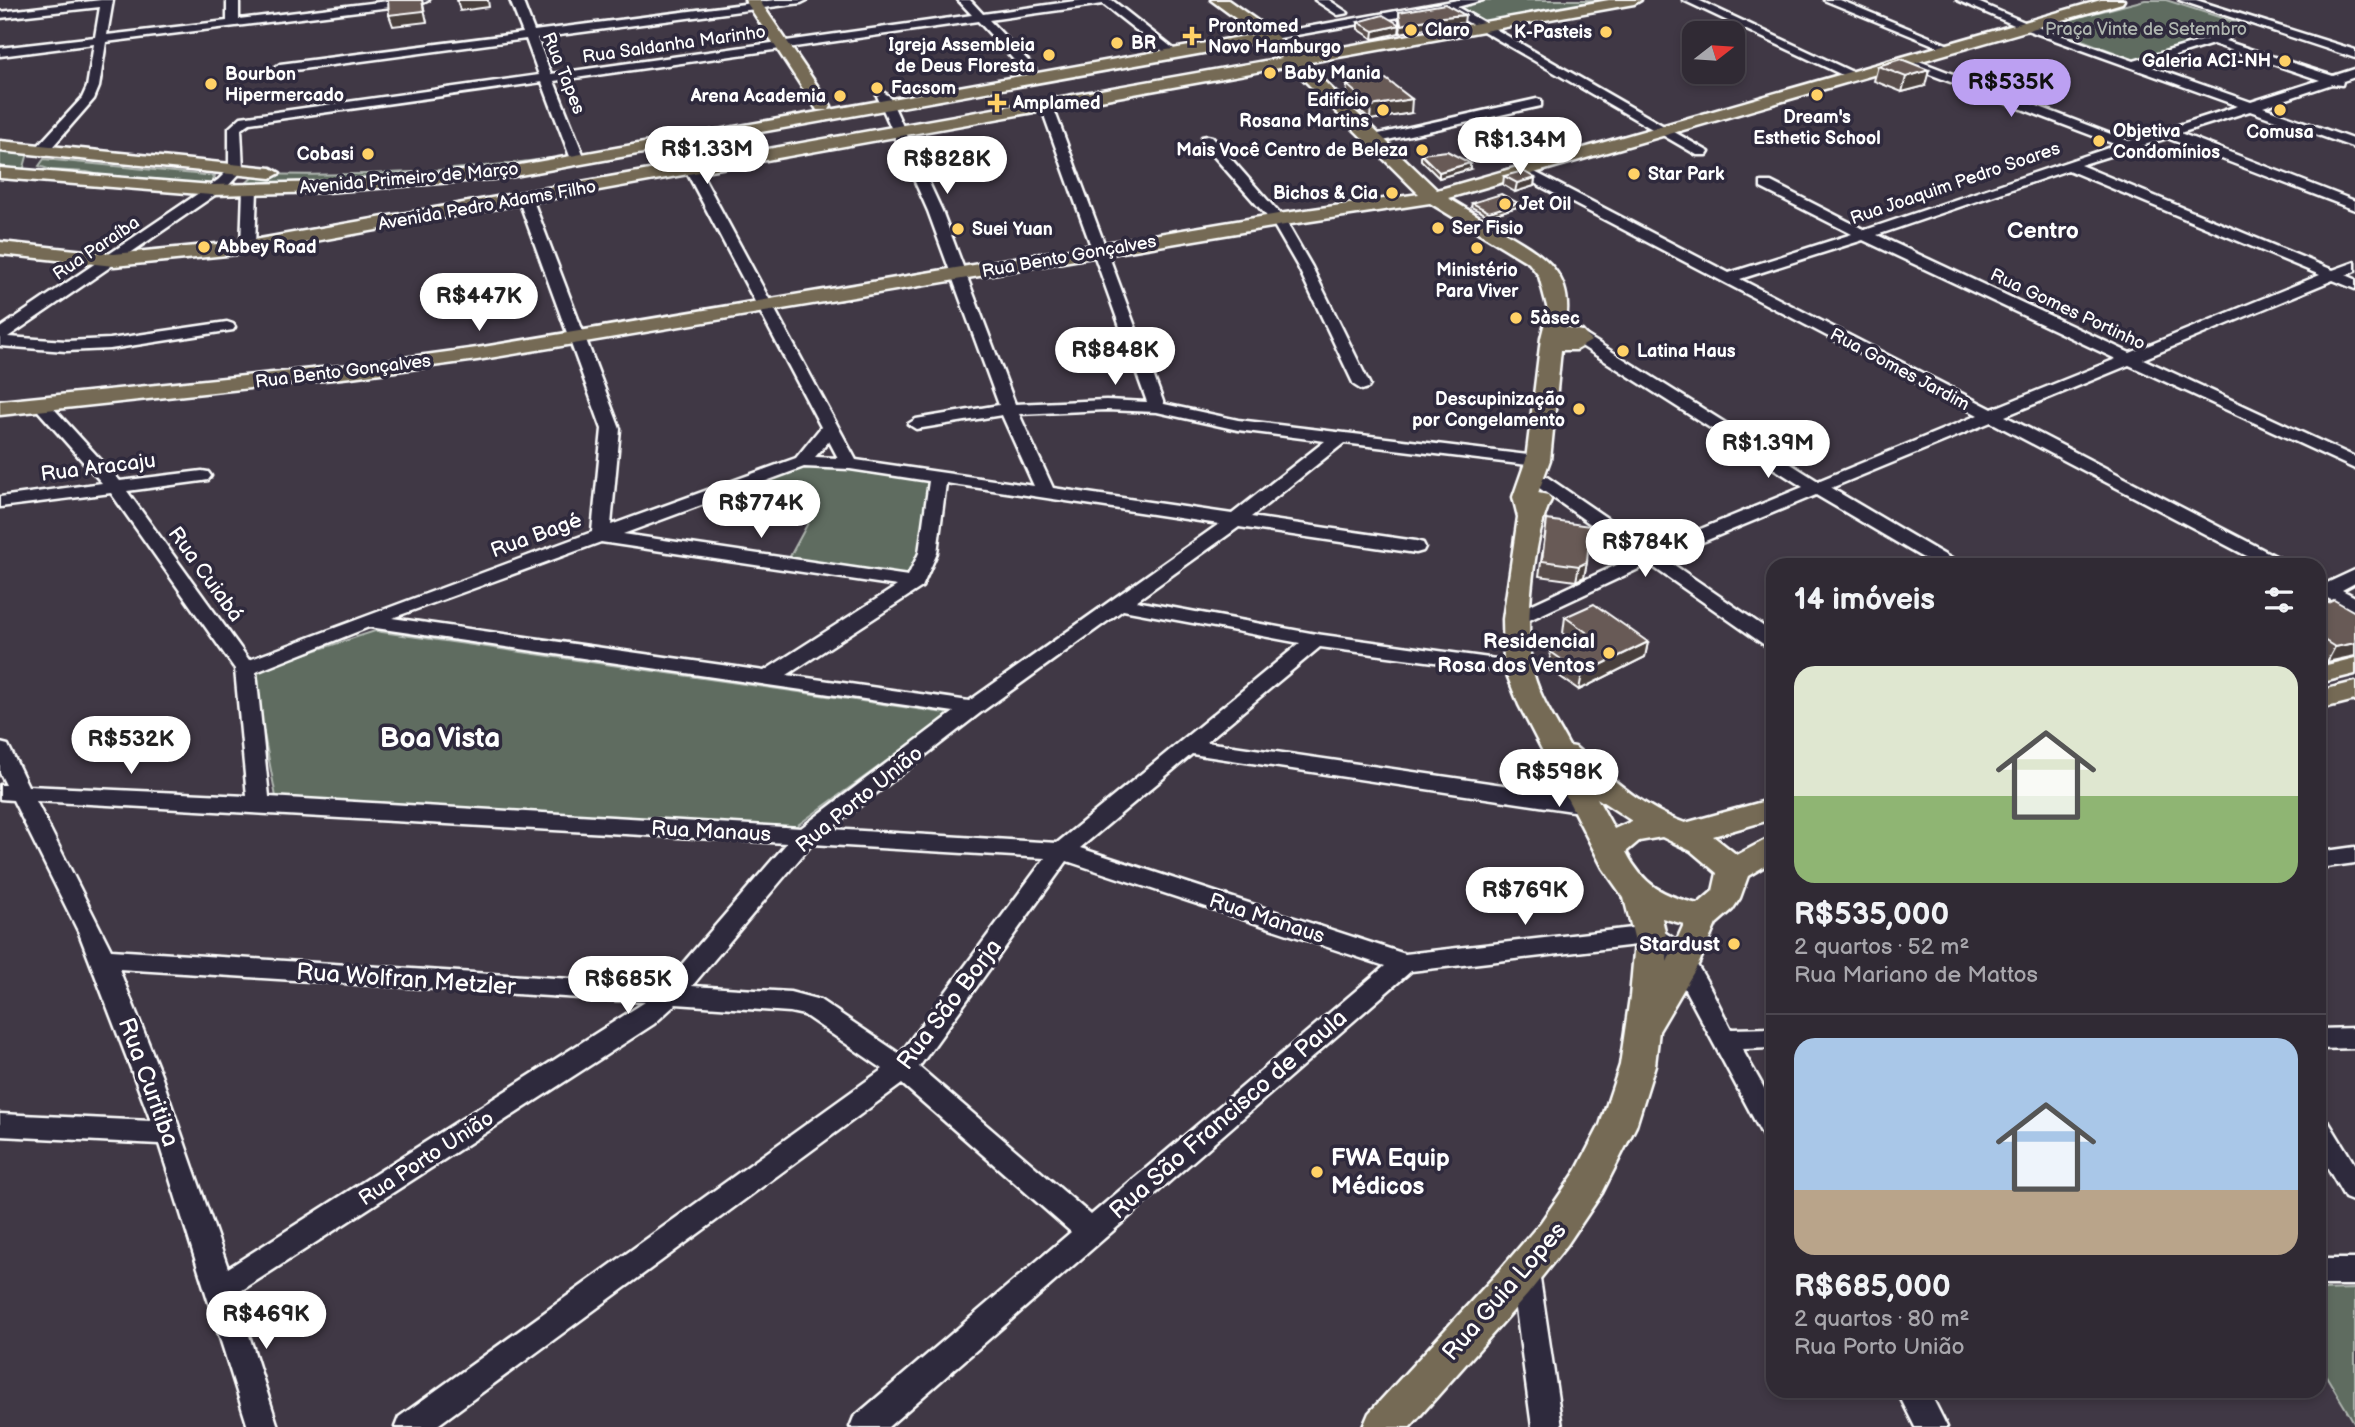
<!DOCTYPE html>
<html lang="pt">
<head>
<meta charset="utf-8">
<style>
  body { margin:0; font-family:"Balsamiq Sans",sans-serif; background:#3c3640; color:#f1f3f6; height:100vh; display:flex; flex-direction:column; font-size:26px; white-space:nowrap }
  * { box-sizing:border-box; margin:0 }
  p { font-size:23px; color:#a8a7ac }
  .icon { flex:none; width:38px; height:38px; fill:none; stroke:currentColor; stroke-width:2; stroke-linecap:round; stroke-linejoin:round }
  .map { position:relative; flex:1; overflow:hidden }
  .panel { position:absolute; left:1766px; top:558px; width:560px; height:840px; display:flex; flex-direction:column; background:#302a34; border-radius:21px; box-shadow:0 4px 10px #0003,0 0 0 2px #4b464f }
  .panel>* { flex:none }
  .needle { width:46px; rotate:73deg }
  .tools { position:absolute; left:1682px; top:21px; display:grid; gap:14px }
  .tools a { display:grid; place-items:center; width:63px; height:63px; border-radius:14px; background:#302a34; box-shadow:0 4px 10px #0003,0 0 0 2px #4b464f; font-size:35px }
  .price { position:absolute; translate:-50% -60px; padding:0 16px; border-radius:24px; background:#fff; color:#222; font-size:23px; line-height:46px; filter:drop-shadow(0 2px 4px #0008) }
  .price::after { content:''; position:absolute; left:50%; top:42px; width:21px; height:16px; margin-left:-10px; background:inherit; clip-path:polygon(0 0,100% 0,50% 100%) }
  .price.selected { background:#bca0f2; color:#111 }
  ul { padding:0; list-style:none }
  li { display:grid; align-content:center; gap:14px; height:371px; padding:0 28px }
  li+li { border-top:2px solid #4b464f }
  li span { display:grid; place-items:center; height:217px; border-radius:21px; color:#555 }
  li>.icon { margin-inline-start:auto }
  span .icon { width:126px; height:126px; fill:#fffc; stroke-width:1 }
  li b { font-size:30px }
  h2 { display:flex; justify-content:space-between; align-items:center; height:84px; padding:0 28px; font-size:30px }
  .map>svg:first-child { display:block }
  .green { fill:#5f6c61; stroke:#afb6b0; stroke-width:2 }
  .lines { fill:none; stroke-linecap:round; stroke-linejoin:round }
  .minor-casing { stroke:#fff; stroke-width:5 }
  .major-casing { stroke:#fff; stroke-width:5 }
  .minor { fill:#2f2a3d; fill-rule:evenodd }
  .major { fill:#746b55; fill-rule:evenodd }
  .wall { fill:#594d4b; stroke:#fff; stroke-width:2 }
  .shaded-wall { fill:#493f3d; stroke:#fff; stroke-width:2 }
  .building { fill:#685a57; stroke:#fff; stroke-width:2 }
  .poi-dot { fill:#ffd166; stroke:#2f2a3d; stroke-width:2.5 }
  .labels { text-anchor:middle; stroke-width:7; stroke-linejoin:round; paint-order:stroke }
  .far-poi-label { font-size:18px; font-weight:bold; fill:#fff; stroke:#2f2a3d; text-anchor:start }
  .far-park-label { font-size:18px; fill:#afb6b0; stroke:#2f2a3d }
  .far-street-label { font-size:18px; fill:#fff; stroke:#2f2a3d }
  .street-label { font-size:21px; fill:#fff; stroke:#2f2a3d }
  .poi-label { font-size:21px; font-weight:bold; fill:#fff; stroke:#2f2a3d; text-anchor:end }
  .far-district-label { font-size:23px; font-weight:bold; fill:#fff; stroke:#2f2a3d }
  .near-street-label { font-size:24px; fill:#fff; stroke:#2f2a3d }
  .near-poi-label { font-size:24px; font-weight:bold; fill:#fff; stroke:#2f2a3d; text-anchor:start }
  .district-label { font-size:28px; font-weight:bold; fill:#fff; stroke:#2f2a3d }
</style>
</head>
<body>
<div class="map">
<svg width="2355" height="1427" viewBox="0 0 2355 1427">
  <rect width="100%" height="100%" fill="#403845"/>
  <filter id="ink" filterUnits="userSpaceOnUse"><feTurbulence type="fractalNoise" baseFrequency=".0143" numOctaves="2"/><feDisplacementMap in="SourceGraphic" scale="14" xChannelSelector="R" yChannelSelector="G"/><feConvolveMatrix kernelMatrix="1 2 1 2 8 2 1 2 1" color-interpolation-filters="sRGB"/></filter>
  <g filter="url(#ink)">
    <path class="green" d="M1484,0H1623L1486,24L1455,7Z
      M2145,0H2166L2244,25L2138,61L2044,26Z
      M0,149L28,153L23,171L0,168Z
      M552,158C453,186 345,182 243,186L256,174C356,177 453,172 552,158Z
      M44,159L215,176L212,183L204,188L138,184L87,172L51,170L39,166Z
      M802,465L850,467L933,479L922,552L911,579L788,560L815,510L715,497Z
      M375,631L952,714L795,827L276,797L252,671Z
      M2355,1289V1424L2319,1364V1290Z"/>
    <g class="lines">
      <g class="minor-casing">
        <path id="minor" d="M101,0H113L107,35L227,21V0H239V19L396,0H429L423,3L106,42L99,87L94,99L47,153H37V147L82,98L87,87L94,44L0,56V48L95,37L100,7L0,18V12Z
          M510,0H522L534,31L775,0H807L801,3L537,38L551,74L972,15L958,0H970L983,14L1082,0H1112L1179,53L1169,56L1103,4L989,20L1033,66L1035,69L1029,73L1025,72L978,21L554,81L585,159L578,163L571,159L542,82L250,123L241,129L243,170L228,186L8,337L66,341L110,339L227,322L233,324L235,327L233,330L110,349L66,351L0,346V328L218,180L229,169V128L241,117L539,75L526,39L280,72L274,68L280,64L523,33Z
          M1315,0H1329L1348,13L1338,15Z
          M1458,0H1483L1457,7L1709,152L1707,155H1697L1445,9L1268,40L1262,37L1268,34Z
          M1683,0H1698L1861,76L1851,79Z
          M1824,0H1840L1956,48L1946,50Z
          M1957,0H1973L2029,24L2134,61L2225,34L2231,37L2225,41L2333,76L2355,69V77L2343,81L2342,85L2332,84L2263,107L2355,140V148L2250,111L2180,133L2355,201V210L2167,138L2080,165L2333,270L2355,262V271L2346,275L2355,279V289L2333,280L2143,359L2355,457V469L2129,365L2005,416L2285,561L2287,565H2264L1991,422L1831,488L1955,561L1957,565H1935L1816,495L1664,558L1773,633V648L1766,646L1649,564L1523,623H1509L1506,619L1509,615L1636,556L1535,485L1532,481L1535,477H1547L1652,549L1803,487L1572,340L1570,337L1572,334H1584L1818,481L1978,415L1517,174V168H1527L1729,273L1852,234L1761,188V182H1771L1865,230L2117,145L1903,64V58H1911L2129,141L2238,106L2021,28ZM2213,44L2320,80L2251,102L2146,65ZM2068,170L2320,275L2130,353L1877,235ZM1863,240L2116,359L1992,409L1740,279Z
          M2179,0H2196L2355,50V58Z
          M883,92L889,96L942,211L1015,404L1106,400L1147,402L1040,104L1046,100L1052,104L1164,404L1238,420L1536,456L1545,461L1536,466L1344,443L1251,517L1416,541L1423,543L1425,547L1423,551L1416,553L1239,527L1136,601L1316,634L1525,663L1528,667L1525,671L1518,673L1320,647L1206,742L1586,797L1594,800L1597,805L1594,810L1586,813L1192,754L1080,848L1405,954L1650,926C1693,939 1712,993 1731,1029L1773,1028V1048L1742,1049L1773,1104V1141L1764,1138L1674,969L1645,944L1411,971L888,1427H850L854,1417L1071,1232L902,1084L435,1427H395L399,1417L883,1069L804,1015L790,1012L676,1004L654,1024L236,1294L278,1427H248L159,1144L0,1136V1114L151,1121L79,933L13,800L0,799V785H6L0,773V743L8,745L28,786L247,796L235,669L111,493L0,507V497L102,483L32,404L40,399L46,400L120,481L202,471L208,472L211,476L208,480L202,481L127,491L249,660L592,532L602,429L518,198L520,195L525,194L532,198L620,429L611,525L796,458L821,427L685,169L692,165L699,169L856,460L1034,486L1002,415L916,429L908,424L916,419L999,405L928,211L877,96ZM1106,410L1157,412L1238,430L1325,441L1232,514L1053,488L1019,414ZM829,441L838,458L815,457ZM804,467L850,469L929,481L919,553L908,576L623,534ZM946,483L1219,524L969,701L787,675L922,587L937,553ZM601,542L897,586L764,671L392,618ZM1123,610L1300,643L1057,843L830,829L980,713ZM369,627L954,712L801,828L269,797L256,672ZM36,801L787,843L664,985L111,950ZM812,844L1045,858L900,1054L820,1000L790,992L692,986ZM1067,861L1385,966L1091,1215L919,1067ZM119,969L645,1002L228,1268L161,1075Z
          M1537,99L1541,100V106L1374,143L1367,139L1374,135Z
          M1207,136L1212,137L1285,220L1312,267L1370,385L1368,388L1362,390L1354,385L1298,267L1272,222L1202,143V137Z
          M250,185L257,189L255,247L248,251L241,247L243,189Z
          M2355,570V583L2342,590L2355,597V611L2327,598L2319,600V580L2327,583Z
          M2355,847V863L2319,868V852Z
          M2355,1028V1048L2319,1049V1029Z
          M2319,1118L2328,1121L2355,1165V1202L2345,1198L2319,1153Z
          M1525,1259L1535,1263L1539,1272L1562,1427H1532L1511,1272L1515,1263Z
          M2319,1259H2355V1285H2319Z
          M1897,1391H1929L1947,1427H1915Z"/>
      </g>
      <g class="major-casing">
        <path id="major" d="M745,0H759L831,106L829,110H817Z
          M1211,0H1228L1269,29L1297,55L1609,0H1641L1634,4L1305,63L1437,190L2101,0H2124L2122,3L1448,198C1467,209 1486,221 1504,232C1544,255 1576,274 1565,327L1582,331L1591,341L1576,350H1561L1550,460L1538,493L1548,495L1551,500C1534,533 1524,629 1532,667C1537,694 1556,721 1569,746L1575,747C1609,776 1642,808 1685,823L1773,799V819L1713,836L1737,855L1773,836V861L1748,876L1740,898L1732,910L1716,924L1699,963L1659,1031L1655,1065L1636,1126L1602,1193L1567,1245L1528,1294L1410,1427H1363L1369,1413L1500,1270L1541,1222L1576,1171L1600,1125L1620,1065L1630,997L1635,941L1624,898L1603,868L1519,705L1504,667L1503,619L1518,517L1513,497L1526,460L1541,338L1548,310L1539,276L1529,263L1430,203L1278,226L477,360L351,377L0,415V401L351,365L477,348L1278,214L1419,194L1290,66L248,253L114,266L0,254V242L114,254L248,241L1282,58L1265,42L503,178L326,192L212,195L0,178V168L212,185L326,182L503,168L1257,34ZM1597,798L1632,821L1614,829ZM1662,837L1691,851L1717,873L1713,891L1698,904C1663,896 1643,885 1626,852L1639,841ZM1662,918L1684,924L1667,962V941Z
          M0,141L271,168L280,173L271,178L0,151Z
          M2355,658V674L2319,683V667Z
          M2355,682V700L2319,709V691Z"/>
      </g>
      <use href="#minor" class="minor"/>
      <use href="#major" class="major"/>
    </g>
    <path class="wall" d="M1399,12L1464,23L1441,25L1400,33V29L1399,33L1373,39L1358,29V22L1399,25Z
      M1901,59L1925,86L1902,92L1874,81L1878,66Z
      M1347,85L1411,113L1370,120L1346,99Z
      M1421,154L1470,169L1439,178L1421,160Z
      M1504,176L1535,178L1534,186L1515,192L1503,185Z
      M1472,203L1517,207L1489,216L1471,207Z
      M1547,520L1587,562L1584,577L1576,581L1539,576Z
      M2319,607L2355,612L2327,662L2319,657Z
      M1565,617L1648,642L1645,657L1579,690L1548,668L1551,652L1574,641L1563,633Z"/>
    <path class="shaded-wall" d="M422,0L427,22L393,26L389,15Z
      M457,0H488L489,7L460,11Z
      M1465,15L1464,23L1441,25L1400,33L1401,25L1442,17Z
      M1400,25L1399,33L1373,39L1374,31Z
      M1929,70L1925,86L1902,92L1906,77Z
      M1412,99L1411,113L1370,120L1371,106Z
      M1470,163V169L1439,178V172Z
      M1535,178L1534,186L1515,192L1517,183Z
      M1518,203L1517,207L1489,216V212Z
      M1587,562L1584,577L1576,581L1579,566Z
      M1648,642L1645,657L1579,690L1582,674Z
      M2355,643V656L2327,662L2335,647Z"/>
    <path class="building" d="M388,0H422L424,11L389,15Z
      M1445,4L1465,15L1442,17L1401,25L1399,12Z
      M1383,15L1400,25L1374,31L1358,22Z
      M1901,59L1929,70L1906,77L1878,66Z
      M1386,79L1412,99L1371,106L1347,85Z
      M1447,151L1470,163L1439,172L1421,154Z
      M1523,171L1535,178L1517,183L1504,176Z
      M1501,194L1518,203L1489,212L1472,203Z
      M1547,520L1590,526L1587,562L1579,566L1542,561Z
      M2334,600L2355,612V643L2335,647L2319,637V607Z
      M1594,604L1648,642L1582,674L1551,652L1589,634L1565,617Z"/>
  </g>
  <g class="poi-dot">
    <circle cx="1411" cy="30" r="7"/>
    <circle cx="1606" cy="32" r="7"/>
    <path d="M1188.5 25.5h7v7h7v7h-7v7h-7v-7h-7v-7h7z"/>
    <circle cx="1117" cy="43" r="7"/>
    <circle cx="1049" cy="55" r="7"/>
    <circle cx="2285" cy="61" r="7"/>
    <circle cx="1270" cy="73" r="7"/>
    <circle cx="211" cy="84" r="7"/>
    <circle cx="877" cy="88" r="7"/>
    <circle cx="1817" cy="95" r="7"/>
    <circle cx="840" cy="96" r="7"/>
    <path d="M993.5 92.5h7v7h7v7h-7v7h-7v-7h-7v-7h7z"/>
    <circle cx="1383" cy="110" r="7"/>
    <circle cx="2280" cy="110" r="7"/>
    <circle cx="2099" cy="141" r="7"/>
    <circle cx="1422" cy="150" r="7"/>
    <circle cx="368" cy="154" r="7"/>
    <circle cx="1634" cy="174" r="7"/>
    <circle cx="1392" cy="193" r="7"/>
    <circle cx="1505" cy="204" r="7"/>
    <circle cx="1438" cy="228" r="7"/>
    <circle cx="958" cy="229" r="7"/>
    <circle cx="204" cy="247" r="7"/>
    <circle cx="1477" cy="248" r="7"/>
    <circle cx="1516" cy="318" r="7"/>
    <circle cx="1623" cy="351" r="7"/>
    <circle cx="1579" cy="409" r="7"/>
    <circle cx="1609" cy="653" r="7"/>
    <circle cx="1734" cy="944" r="7"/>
    <circle cx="1317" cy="1172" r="7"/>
  </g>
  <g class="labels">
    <g class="far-poi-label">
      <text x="1208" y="32">Prontomed<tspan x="1208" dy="21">Novo Hamburgo</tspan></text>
      <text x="1425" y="36">Claro</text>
      <text x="1592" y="38" text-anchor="end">K-Pasteis</text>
      <text x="1131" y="49">BR</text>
      <text x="1035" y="51" text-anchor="end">Igreja Assembleia<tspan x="1035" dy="21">de Deus Floresta</tspan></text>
      <text x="2271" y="67" text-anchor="end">Galeria ACI-NH</text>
      <text x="1284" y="79">Baby Mania</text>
      <text x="225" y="80">Bourbon<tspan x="225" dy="21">Hipermercado</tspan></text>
      <text x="891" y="94">Facsom</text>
      <text x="826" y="102" text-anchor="end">Arena Academia</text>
      <text x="1369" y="106" text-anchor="end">Edifício<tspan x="1369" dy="21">Rosana Martins</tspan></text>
      <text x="1013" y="109">Amplamed</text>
      <text x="1817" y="123" text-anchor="middle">Dream's<tspan x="1817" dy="21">Esthetic School</tspan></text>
      <text x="2113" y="137">Objetiva<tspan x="2113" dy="21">Condomínios</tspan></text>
      <text x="2280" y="138" text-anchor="middle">Comusa</text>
      <text x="1408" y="156" text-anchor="end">Mais Você Centro de Beleza</text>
      <text x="354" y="160" text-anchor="end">Cobasi</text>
      <text x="1648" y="180">Star Park</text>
      <text x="1378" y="199" text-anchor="end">Bichos &amp; Cia</text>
      <text x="1519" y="210">Jet Oil</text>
      <text x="1452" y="234">Ser Fisio</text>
      <text x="972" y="235">Suei Yuan</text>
      <text x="218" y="253">Abbey Road</text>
      <text x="1477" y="276" text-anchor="middle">Ministério<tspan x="1477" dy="21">Para Viver</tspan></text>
      <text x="1530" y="324">5àsec</text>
      <text x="1637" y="357">Latina Haus</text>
      <text x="1565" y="405" text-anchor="end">Descupinização<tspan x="1565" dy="21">por Congelamento</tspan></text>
    </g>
    <g class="far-park-label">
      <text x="2146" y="35">Praça Vinte de Setembro</text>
    </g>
    <g class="far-street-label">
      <text transform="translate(674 44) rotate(-8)" y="6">Rua Saldanha Marinho</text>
      <text transform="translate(564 73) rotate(68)" y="6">Rua Tapes</text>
      <text transform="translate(409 178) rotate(-5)" y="6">Avenida Primeiro de Março</text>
      <text transform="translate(1955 183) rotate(-19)" y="6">Rua Joaquim Pedro Soares</text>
      <text transform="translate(487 205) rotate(-10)" y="6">Avenida Pedro Adams Filho</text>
      <text transform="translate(96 248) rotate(-34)" y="6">Rua Paraíba</text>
      <text transform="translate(1069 256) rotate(-10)" y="6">Rua Bento Gonçalves</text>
      <text transform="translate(2068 309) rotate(25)" y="6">Rua Gomes Portinho</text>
      <text transform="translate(1900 369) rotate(28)" y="6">Rua Gomes Jardim</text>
      <text transform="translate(343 371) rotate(-7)" y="6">Rua Bento Gonçalves</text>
    </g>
    <g class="street-label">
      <text transform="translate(98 467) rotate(-7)" y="7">Rua Aracaju</text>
      <text transform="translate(536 535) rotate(-20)" y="7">Rua Bagé</text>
      <text transform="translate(206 574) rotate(54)" y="7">Rua Cuiabá</text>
      <text transform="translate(859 799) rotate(-39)" y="7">Rua Porto União</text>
      <text transform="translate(711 831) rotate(3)" y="7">Rua Manaus</text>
      <text transform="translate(1267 918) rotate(18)" y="7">Rua Manaus</text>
      <text transform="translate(426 1158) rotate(-33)" y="7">Rua Porto União</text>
    </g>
    <g class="poi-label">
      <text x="1595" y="648">Residencial<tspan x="1595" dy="24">Rosa dos Ventos</tspan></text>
      <text x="1720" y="951">Stardust</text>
    </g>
    <g class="far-district-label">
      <text x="2043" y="238">Centro</text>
    </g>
    <g class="near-street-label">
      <text transform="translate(406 979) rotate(4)" y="8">Rua Wolfran Metzler</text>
      <text transform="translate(949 1004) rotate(-53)" y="8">Rua São Borja</text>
      <text transform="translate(149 1082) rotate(70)" y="8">Rua Curitiba</text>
      <text transform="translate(1228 1114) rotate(-41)" y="8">Rua São Francisco de Paula</text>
      <text transform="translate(1504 1291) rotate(-49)" y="8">Rua Guia Lopes</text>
    </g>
    <g class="near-poi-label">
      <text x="1331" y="1166">FWA Equip<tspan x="1331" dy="28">Médicos</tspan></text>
    </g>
    <g class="district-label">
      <text x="440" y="747">Boa Vista</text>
    </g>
  </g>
</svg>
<div class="tools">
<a><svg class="needle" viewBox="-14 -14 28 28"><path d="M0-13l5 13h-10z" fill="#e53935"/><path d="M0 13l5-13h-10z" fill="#a8a7ac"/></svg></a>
</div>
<b class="price selected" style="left:2011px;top:119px">R$535K</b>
<b class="price" style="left:1520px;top:177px">R$1.34M</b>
<b class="price" style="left:707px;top:186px">R$1.33M</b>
<b class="price" style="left:947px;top:196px">R$828K</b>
<b class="price" style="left:479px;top:333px">R$447K</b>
<b class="price" style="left:1115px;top:387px">R$848K</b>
<b class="price" style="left:1768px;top:480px">R$1.39M</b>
<b class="price" style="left:761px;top:540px">R$774K</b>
<b class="price" style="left:1645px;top:579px">R$784K</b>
<b class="price" style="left:131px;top:776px">R$532K</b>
<b class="price" style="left:1559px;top:809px">R$598K</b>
<b class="price" style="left:1525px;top:927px">R$769K</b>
<b class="price" style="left:628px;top:1016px">R$685K</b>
<b class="price" style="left:266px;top:1351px">R$469K</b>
<section class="panel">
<h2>14 imóveis<svg class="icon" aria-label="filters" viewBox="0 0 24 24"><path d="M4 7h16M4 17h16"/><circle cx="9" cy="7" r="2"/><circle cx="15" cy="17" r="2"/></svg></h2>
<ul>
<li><span style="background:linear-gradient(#dfe7d0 60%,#8fb573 0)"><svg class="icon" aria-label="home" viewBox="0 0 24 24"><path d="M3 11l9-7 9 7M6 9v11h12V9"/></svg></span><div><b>R$535,000</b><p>2 quartos · 52 m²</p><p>Rua Mariano de Mattos</p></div></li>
<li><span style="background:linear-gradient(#a9c7e8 70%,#b9a48a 0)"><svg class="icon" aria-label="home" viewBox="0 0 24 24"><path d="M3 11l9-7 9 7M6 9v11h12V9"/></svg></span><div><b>R$685,000</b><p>2 quartos · 80 m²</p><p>Rua Porto União</p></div></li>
</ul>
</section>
</div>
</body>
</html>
